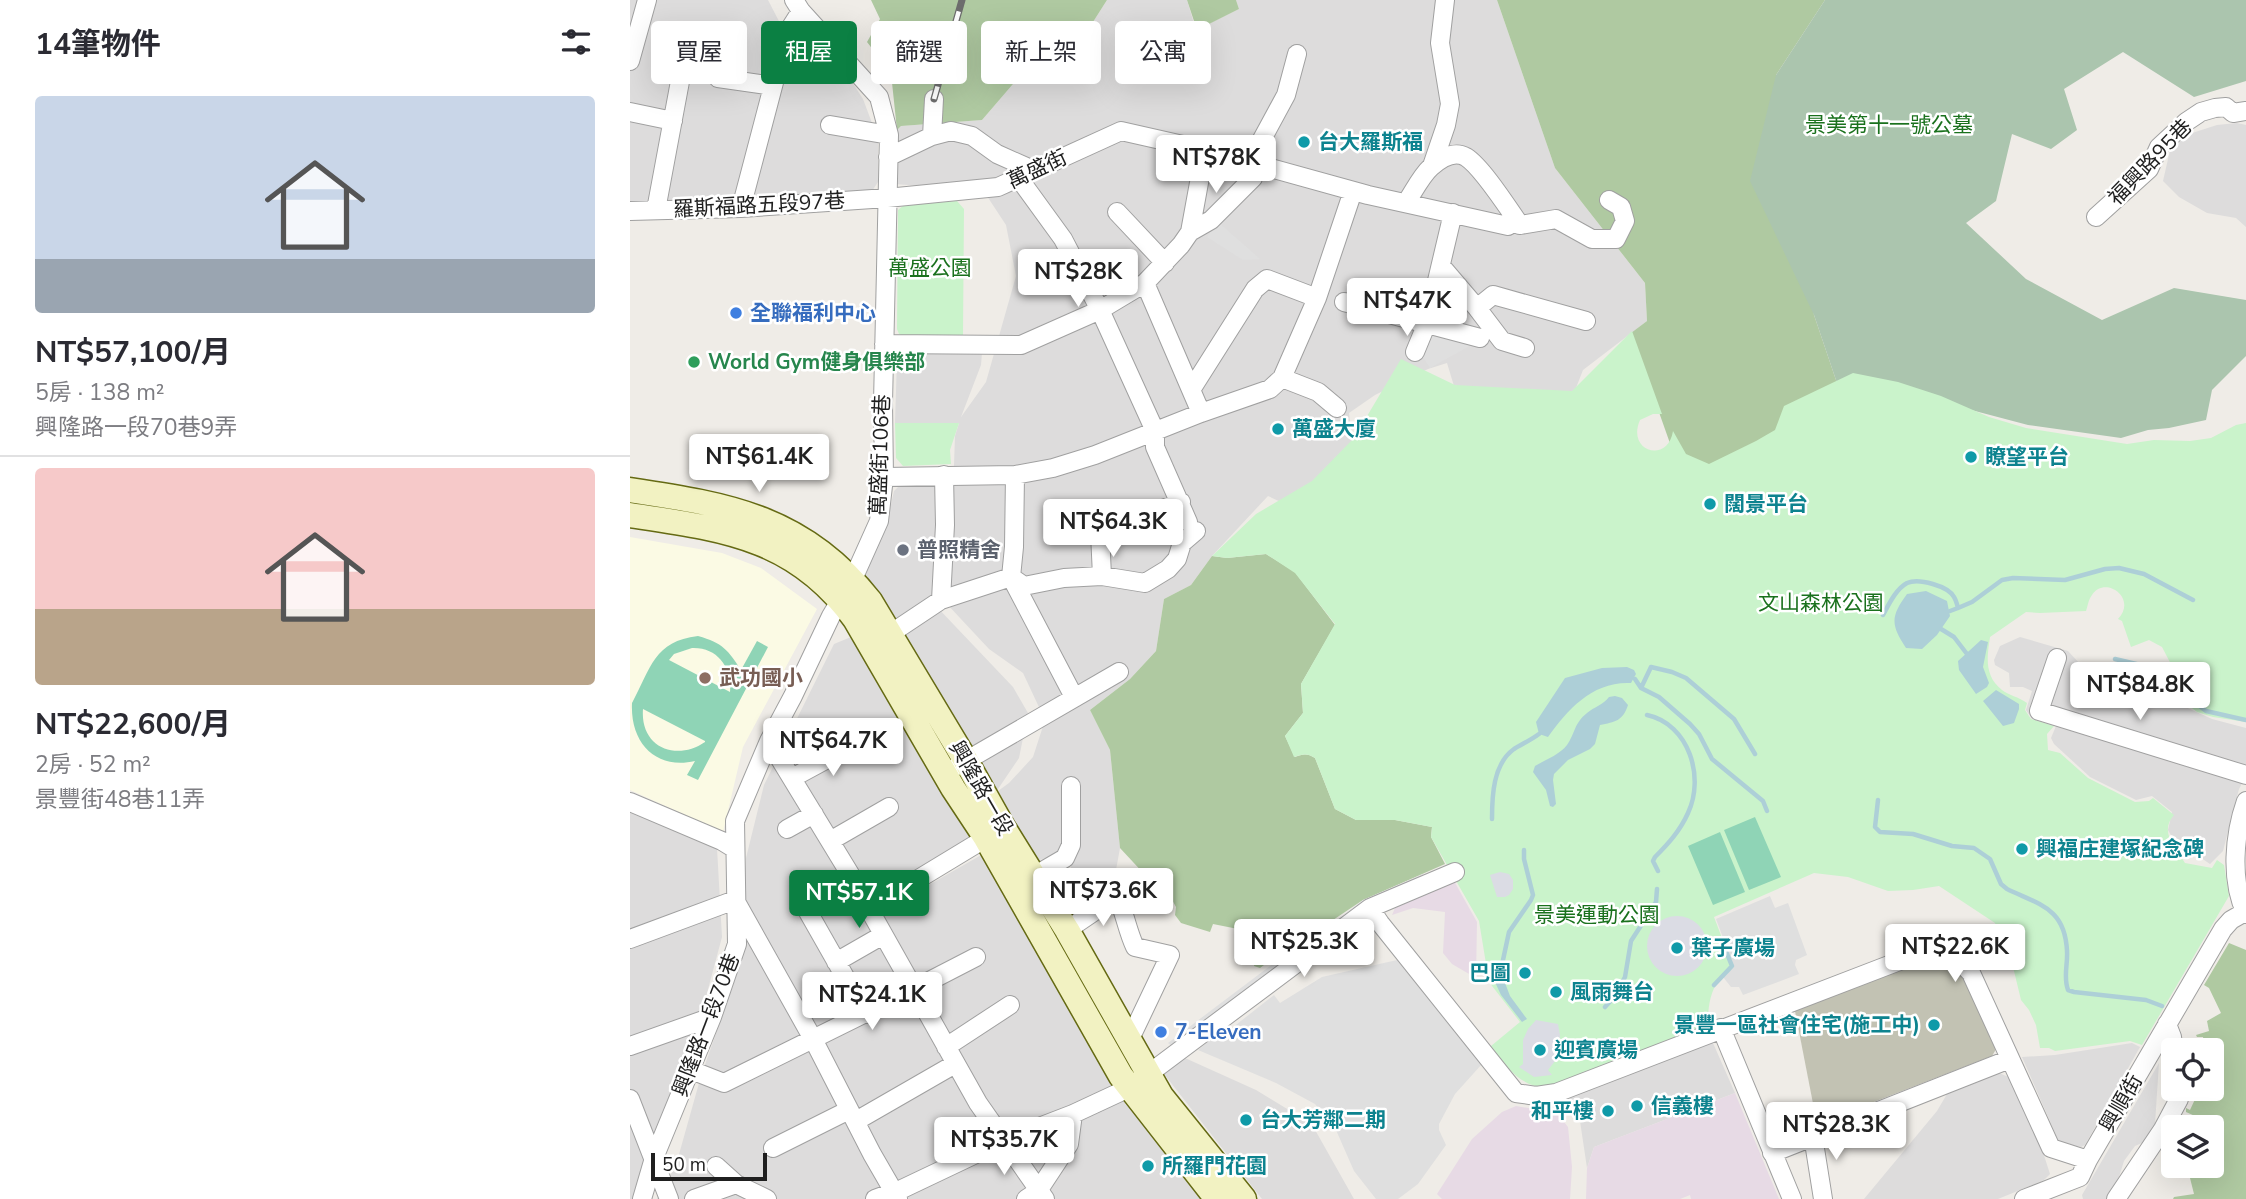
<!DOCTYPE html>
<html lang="zh-TW">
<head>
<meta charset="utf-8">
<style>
  body { margin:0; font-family:"Nunito Sans","Noto Sans TC",sans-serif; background:#f7f7f7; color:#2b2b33; height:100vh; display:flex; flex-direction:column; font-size:26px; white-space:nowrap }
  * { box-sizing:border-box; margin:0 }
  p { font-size:23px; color:#7c7c81 }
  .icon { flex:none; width:38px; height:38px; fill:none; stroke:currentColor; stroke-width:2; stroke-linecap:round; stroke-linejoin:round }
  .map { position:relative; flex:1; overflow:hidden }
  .details { display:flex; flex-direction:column; background:#fff; width:630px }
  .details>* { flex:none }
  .banner { position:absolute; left:21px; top:21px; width:665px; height:63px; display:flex; gap:14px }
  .tools { position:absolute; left:1531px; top:1038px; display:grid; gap:14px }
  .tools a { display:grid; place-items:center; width:63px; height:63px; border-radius:7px; background:#fff; box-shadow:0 7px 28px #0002; font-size:35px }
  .scale { position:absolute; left:21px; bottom:18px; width:116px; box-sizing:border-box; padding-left:7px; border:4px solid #1f1f1f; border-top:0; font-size:19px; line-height:24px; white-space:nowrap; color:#1f1f1f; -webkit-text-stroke:5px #fff; paint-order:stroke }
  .price { position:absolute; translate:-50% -60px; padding:0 16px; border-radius:7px; background:#fff; color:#222; font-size:23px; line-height:46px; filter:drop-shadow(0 2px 4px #0008) }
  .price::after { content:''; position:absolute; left:50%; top:42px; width:21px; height:16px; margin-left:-10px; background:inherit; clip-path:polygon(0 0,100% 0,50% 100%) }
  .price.selected { background:#0b8043; color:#fff }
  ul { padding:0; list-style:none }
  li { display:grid; align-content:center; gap:14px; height:371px; padding:0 35px }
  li+li { border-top:2px solid #e1e1e2 }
  li span { display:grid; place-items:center; height:217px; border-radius:7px; color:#555 }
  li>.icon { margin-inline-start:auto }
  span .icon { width:126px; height:126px; fill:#fffc; stroke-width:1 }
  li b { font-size:30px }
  h2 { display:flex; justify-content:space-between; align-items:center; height:84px; padding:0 35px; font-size:30px }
  .chip { padding:0 24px; border-radius:7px; background:#fff; box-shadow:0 7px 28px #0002; font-size:24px; line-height:63px }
  .chip.selected { background:#0b8043; color:#fff }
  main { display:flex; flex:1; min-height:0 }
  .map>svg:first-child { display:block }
  .residential { fill:#dddcdc }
  .industrial { fill:#e7dae5 }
  .education { fill:#fbfae4 }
  .construction { fill:#c2c2b3 }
  .forest { fill:#afc9a1 }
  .cemetery { fill:#abc5ae }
  .park { fill:#caf3cb }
  .pitch { fill:#8fd4b6; fill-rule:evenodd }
  .parking { fill:#dfdfdf }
  .plaza { fill:#dbdce4 }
  .water { fill:#adcfd7 }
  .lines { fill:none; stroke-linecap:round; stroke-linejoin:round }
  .stream { stroke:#adcfd7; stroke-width:4.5 }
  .street-casing { stroke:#a0a0a0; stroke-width:20 }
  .secondary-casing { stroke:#656a13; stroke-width:27 }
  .street { stroke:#fff; stroke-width:18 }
  .secondary { stroke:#f2f2c2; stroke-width:24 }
  .rail-casing { stroke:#6d6d6d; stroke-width:7 }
  .rail { stroke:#fff; stroke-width:4.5; stroke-dasharray:13; stroke-linecap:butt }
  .culture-dot { fill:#0f9aa8; stroke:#fff; stroke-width:2.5 }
  .shop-dot { fill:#3f7fe0; stroke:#fff; stroke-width:2.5 }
  .leisure-dot { fill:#2e9e5b; stroke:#fff; stroke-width:2.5 }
  .worship-dot { fill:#6b7280; stroke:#fff; stroke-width:2.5 }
  .education-dot { fill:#8d6e63; stroke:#fff; stroke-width:2.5 }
  .labels { text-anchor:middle; stroke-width:5; stroke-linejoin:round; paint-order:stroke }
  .park-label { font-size:21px; fill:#1a711d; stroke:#fff }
  .culture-label { font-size:21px; font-weight:bold; fill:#0d838f; stroke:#fff; text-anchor:start }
  .street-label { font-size:21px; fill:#1f1f1f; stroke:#fff }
  .shop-label { font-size:21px; font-weight:bold; fill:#366cbe; stroke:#fff; text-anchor:start }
  .leisure-label { font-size:21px; font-weight:bold; fill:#27864d; stroke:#fff; text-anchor:start }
  .worship-label { font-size:21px; font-weight:bold; fill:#5b616d; stroke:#fff; text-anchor:start }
  .education-label { font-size:21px; font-weight:bold; fill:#785e54; stroke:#fff; text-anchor:start }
</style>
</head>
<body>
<main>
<section class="details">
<h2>14筆物件<svg class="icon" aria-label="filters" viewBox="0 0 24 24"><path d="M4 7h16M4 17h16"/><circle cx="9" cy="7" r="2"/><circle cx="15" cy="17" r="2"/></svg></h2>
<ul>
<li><span style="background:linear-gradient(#c9d6e8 75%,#9aa5b1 0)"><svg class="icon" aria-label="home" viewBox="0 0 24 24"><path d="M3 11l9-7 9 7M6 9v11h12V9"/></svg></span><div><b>NT$57,100/月</b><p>5房 · 138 m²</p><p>興隆路一段70巷9弄</p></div></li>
<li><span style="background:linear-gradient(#f6c9c9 65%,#b9a48a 0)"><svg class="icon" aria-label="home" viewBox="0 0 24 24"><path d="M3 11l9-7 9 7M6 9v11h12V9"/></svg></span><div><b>NT$22,600/月</b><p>2房 · 52 m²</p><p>景豐街48巷11弄</p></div></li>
</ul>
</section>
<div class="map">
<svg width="1616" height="1199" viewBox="0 0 1616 1199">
  <rect width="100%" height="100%" fill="#efece7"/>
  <path class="residential" d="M0,0H138L152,27L164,23L180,37L224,85L233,99L248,139V182L242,191L36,202H0Z
    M477,0H557L566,30L609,9L606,0H867L925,168L1015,283L1017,321L953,370L944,393L824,386L817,363L798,369L745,395L719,413L724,453L696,523L638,496L582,556L561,585L534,599L526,651L500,679L460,710L480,750L490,848L486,870L489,888L444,921L427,893L461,871H441V848L407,861L368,791L379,783L403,757L415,720L393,673L359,649L316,603L317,493L324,465L325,436L329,423H265L267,359L274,353H352L351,365L331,417L356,382L386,276L376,225L353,190L263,184L267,130L271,126L352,120L383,84L449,44Z
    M1607,123L1616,125V227L1606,218L1577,213L1549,197L1533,181L1541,146L1559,134L1587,125Z
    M302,484L309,490L306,598L266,624L235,576L258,518L264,491L270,485Z
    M306,606L383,687L398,713L389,758L366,792L269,630Z
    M221,637L342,839L234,908L369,1152L406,1199H27L46,1165L71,1076L108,971L116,858L134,785L204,644Z
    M1390,637L1438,651L1451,665L1486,677L1502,673L1535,688L1551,705L1582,719L1616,728V776L1609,789L1593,851L1580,864L1543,839L1538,830L1542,812L1522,796L1506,800L1460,777L1424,744L1421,738L1426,726L1402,719L1396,710L1402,691L1393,687H1380L1379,673L1365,665L1364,660L1370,646Z
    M0,808L87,848L92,937L69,1023L15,1166L9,1199H0Z
    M353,854L492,1084L376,1137L248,914Z
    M1074,1041L1083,1043L1105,1093L964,1147L957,1168L950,1121L937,1101L940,1095Z
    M1502,1043L1510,1047L1455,1145L1451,1147L1429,1142L1392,1057L1425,1055Z
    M555,1058L626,1090L672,1118L684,1128L724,1199H632L534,1074Z
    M1529,1063L1525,1124L1521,1133L1514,1142L1505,1146L1494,1161L1482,1199H1453L1452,1195Z
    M1369,1073L1381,1078L1410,1143L1420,1174L1414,1180L1368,1199H1234L1307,1111L1317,1094Z
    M496,1093L581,1199H423L380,1145Z"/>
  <path class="industrial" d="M824,881L847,922L846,978L822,964L813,953L815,912L783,908L762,915L765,908Z
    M1105,1093L1149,1199H1061L1060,1195L1050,1199H956L957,1168L964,1147Z
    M886,1106L927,1113L938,1127L942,1167L940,1199H812L807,1194L842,1139L872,1112Z"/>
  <path class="education" d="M0,537L92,553L131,568L187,609L113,747L93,832L0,790Z"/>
  <path class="construction" d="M1289,962L1316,963L1328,968L1335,976L1366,1045L1365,1051L1362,1056L1187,1124L1165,1011Z"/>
  <path class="forest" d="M241,0H477L449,44L383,84L352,120L271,126L267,130L261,73L237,42L250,19Z
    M557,0H606L609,9L567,30Z
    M867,0H1195L1146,75L1184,315L1207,383L1148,430L1081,468L1042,449L1001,333L1017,321L1015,283L925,168Z
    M636,554L665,572L705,625L671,684L673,713L655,736L665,757C673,754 677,753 685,758L705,809L726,820H765L802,827L801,837L815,864L733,900L691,928L688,925L630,968L624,966L629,937L618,931L583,924L580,932L551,923L545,915L546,907L540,896L529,890L490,848L480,750L460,710L500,679L526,651L534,599L561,585L582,556L597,558Z
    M1599,943L1616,950V1199H1543L1544,1197L1564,1194L1557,1166H1582V1127H1560L1565,1116L1556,1112V1108L1560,1110L1567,1095L1580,1093V1089L1582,1088V1050H1575L1573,1037H1567L1566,1035L1579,1031L1577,1021L1591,1013L1579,988L1574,985Z"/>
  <path class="cemetery" d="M1195,0H1616V81L1564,97L1493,52L1434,89L1447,130L1421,149L1382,134L1366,201L1336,223L1396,279L1472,320L1544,288L1616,300V356L1582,390L1576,420L1539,428L1518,430L1491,438L1398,425L1273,392L1207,383L1184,315L1120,181L1146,75Z"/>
  <path class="park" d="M327,201L334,209L333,335L273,336L269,334L267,329L268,210L274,205Z
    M1002,331L1032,414H1023L1010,420C996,452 1038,464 1043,431L1056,454L1079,464L1126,441L1145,430L1154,406L1223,373L1268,382L1311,396L1359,417L1396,428L1497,444L1524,440L1560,441L1581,438L1606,425L1616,423V722L1583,717L1567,712L1539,690L1545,679V672L1532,647L1519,640L1501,647L1492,621L1488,619C1508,598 1475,575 1462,595C1458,600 1458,606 1456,611L1410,613L1396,612L1360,637C1357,657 1354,676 1372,690C1378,695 1389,697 1397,703L1395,710L1401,719L1424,726L1417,734L1418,750L1430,753L1458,778L1505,802L1519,801L1523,798L1544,815C1529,832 1545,847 1555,863L1582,868L1587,860L1594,865L1599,896L1512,1045L1500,1041L1425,1051L1419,1048H1410L1406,1025L1399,1010L1391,1000L1384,971L1365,923L1309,886L1283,890L1258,891L1218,877L1184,873L1084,917L1103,967C1099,972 1094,975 1090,979C1079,992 1078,1010 1078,1025L915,1088C888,1085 876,1066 861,1046L890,1022L859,982L849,921L801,837L802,827L765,820H726L705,809L685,758C677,753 673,754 664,757L655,736L673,713L671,684L705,624L665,573L636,554L597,558L582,556L626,514L682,481L724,438L771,359L825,385L942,391Z
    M265,423H329L320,450L321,464L273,466L266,458Z"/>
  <path class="pitch" d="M68,636C93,643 98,650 111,670L127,641L138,647L68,780L57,775L65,761C27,770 0,744 2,703C21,668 24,641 68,636ZM62,648C88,647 102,668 100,692L39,660L44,654ZM13,709L75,741V742C46,762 10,747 13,709Z
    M1125,817L1151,877L1119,890L1094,830Z
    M1090,832L1115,892L1083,905L1058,846Z"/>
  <path class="parking" d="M588,222L630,259L613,260L577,237Z
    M801,334L843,344L800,368L791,354Z
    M793,874L795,879L686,936L542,1046L538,1043L685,932L704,922L733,900Z
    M1140,896L1145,908L1158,903L1177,955L1166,960L1165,965L1169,974L1113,995L1109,987H1101L1093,977L1104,967L1086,919Z
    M767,960L852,1064L825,1094L809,1124V1130L816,1145L788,1184L768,1199H746L724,1171L706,1130L685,1104L646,1083L568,1050L597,1026L602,1028L644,995L650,1003L692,977Z"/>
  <path class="plaza" d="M870,872L879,874L883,880V889L879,895L875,897H867L860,875Z
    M1017 946a30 30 0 1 1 60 0a30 30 0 1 1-60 0Z
    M906,1020L928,1024L930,1035L929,1048L925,1061L918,1070L922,1075L904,1077L889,1067L893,1064V1040L898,1029Z"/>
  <path class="water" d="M1296,591L1317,601L1320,616L1307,635L1292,649L1276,648C1261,625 1260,617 1277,594Z
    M1351,640L1358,642L1353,667L1359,683L1357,687L1346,694L1329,670L1328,661Z
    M997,667L1004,670L1006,674L1001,683C963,681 938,709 918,737L909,734L906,722L935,678L972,668Z
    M1366,690L1389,704V709L1384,723L1373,726L1353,701Z
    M985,696L992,698L998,705C993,721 985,722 970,725L965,744L960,749L938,760L924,774L923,780L926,804L923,807L920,806L916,790L903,772L905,766C915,760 929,755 937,745C945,734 944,723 957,713C964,707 973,705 979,697Z
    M868,974L872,975L880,996L897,1019L892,1022L871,995L865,982Z"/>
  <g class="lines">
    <path class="stream" d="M1328,608L1342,602L1372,580L1383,578L1435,580L1475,569L1489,568L1514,574L1563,600
      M1253,615C1259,604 1266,589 1277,583C1289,578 1318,586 1324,597C1326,600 1327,604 1328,608L1320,611
      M1311,629L1324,637L1337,654
      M1485,659L1519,667L1576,711L1616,720
      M1005,679L1011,688L1029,697L1060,724L1069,734L1082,759L1133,801L1137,811
      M1011,688L1021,667L1042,672L1056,678L1104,719L1125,754
      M1017,715C1059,724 1075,777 1058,813C1050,831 1038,844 1025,857L1023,861L1028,871
      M1248,800L1245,827L1250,832L1283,834L1322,846L1344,848L1360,859L1371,884L1377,889C1410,905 1435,908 1437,951C1438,965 1433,976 1438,990L1444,992L1516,1000L1532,1006
      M862,819C862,796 863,764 884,749C892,744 901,740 909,734
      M1022,908L1026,902L1027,889
      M870,974L879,932L901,900L903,895L894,859V850
      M1084,985L1102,966L1091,939
      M975,1007L985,996L995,977L1001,941L1012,924"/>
    <g class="street-casing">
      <path id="street" d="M0,61L17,0
        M88,78L143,86
        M0,112L43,121
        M200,125L259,135
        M302,136L304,99
        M258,157L302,136L321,131L342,136L367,154L403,170
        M802,166L816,125L820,104L810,43L815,0
        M388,177L433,239L470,310L525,431V447L558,522
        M776,203C784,191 791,176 801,167C810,159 824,150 836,157C852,167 878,208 890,225L926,219L962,239H986L995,221L991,207L979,200
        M111,208L157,33L171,11
        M26,210L51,76
        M0,211L111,208L257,198L368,187L491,131L575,150L738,195L878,226
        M487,212L535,263
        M1466,217L1519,169L1529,147L1556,122L1571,112L1585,108L1596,107L1603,113L1616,111
        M560,232L575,150
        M812,267L847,308L863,295L956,321
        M515,283L571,413
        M714,302L850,338
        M847,308L872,341L895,348
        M254,344L391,345L470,310L515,283L551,245L560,232L581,220L623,178L630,143L656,95L667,54
        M785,352L797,323L823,213
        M652,378L688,392L707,408
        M561,390L625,289L637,279L687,298
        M254,477L385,475L423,468L465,455L571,413L640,389L652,378L687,298L723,191
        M472,576L470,533L551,502
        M381,577L394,586L434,578L472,576L515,583L538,569L547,559L552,543L566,531
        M381,577L444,697
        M381,577L384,547L385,475
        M311,600L315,525L314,475
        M260,634L311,600L381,577
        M1427,658L1409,711L1616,775
        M139,741L220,874L239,909
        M327,766L489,672
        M162,778L225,744
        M1616,801C1604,835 1600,880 1616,914
        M0,802L92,841L105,849
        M157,829L184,814
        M200,841L259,807
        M220,874L173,903L236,1014
        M404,876L435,858L441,845V786
        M740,908L750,923L886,1093L906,1096L926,1093L1272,960L1301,954L1325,957L1341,973L1421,1148L1458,1160
        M437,930L487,896C495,913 497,930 505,947L540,955L500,1039
        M0,939L105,900L183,1039L242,1154L268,1199
        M346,957L284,989L239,909L356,838
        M206,962L253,935
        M1537,1024L1542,1037L1544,1050
        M1091,1028L1162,1199
        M0,1046L82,1017
        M316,1047L380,1005
        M61,1070L94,1083L284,989L348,1103L415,1199
        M0,1099L39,1199
        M226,1121L325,1064
        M1183,1136L1193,1199
        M143,1148L219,1110
        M1142,1153L1380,1059
        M86,1166L106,1184
        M12,1199L24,1158L82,1017L107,944L105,821L139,741L163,696L201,616L223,579L249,521L254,477L253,403L259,135L249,97L171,11L164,0
        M64,1199L106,1184L137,1199
        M245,1199L272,1189L373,1141L443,1114L501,1087L740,908L825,872
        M396,1199L408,1191L439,1144L443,1114
        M1394,1199L1450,1177L1458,1160L1593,929L1601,920L1615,912
        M1486,1199L1533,1129L1549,1099L1548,1088"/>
    </g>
    <g class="secondary-casing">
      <path id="secondary" d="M0,490C99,505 174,517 240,601L336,761L373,827L437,930L531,1096L614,1199
        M0,515C93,529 166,537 225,619L323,788L356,838L491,1076L587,1199"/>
    </g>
    <use href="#street" class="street"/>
    <use href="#secondary" class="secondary"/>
    <g class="rail-casing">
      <path id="rail" d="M304,99L332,0"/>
    </g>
    <use href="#rail" class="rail"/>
  </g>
  <g class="culture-dot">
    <circle cx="674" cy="142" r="7"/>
    <circle cx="648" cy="429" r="7"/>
    <circle cx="1341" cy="457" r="7"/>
    <circle cx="1080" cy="504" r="7"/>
    <circle cx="1392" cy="849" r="7"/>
    <circle cx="1047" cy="948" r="7"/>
    <circle cx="895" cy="973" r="7"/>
    <circle cx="926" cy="992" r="7"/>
    <circle cx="1304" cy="1025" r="7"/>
    <circle cx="910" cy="1050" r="7"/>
    <circle cx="1007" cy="1106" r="7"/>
    <circle cx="978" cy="1111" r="7"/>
    <circle cx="616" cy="1120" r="7"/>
    <circle cx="518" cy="1166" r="7"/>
  </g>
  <g class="shop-dot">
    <circle cx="106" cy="313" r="7"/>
    <circle cx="531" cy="1032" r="7"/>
  </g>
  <circle class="leisure-dot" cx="64" cy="362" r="7"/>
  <circle class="worship-dot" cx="273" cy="550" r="7"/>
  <circle class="education-dot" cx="75" cy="678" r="7"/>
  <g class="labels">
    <g class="park-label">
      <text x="1259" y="132">景美第十一號公墓</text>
      <text x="300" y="275">萬盛公園</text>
      <text x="1191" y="610">文山森林公園</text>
      <text x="967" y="922">景美運動公園</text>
    </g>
    <g class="culture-label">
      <text x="688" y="149">台大羅斯福</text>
      <text x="662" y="436">萬盛大廈</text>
      <text x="1355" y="464">瞭望平台</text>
      <text x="1094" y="511">闊景平台</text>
      <text x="1406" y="856">興福庄建塚紀念碑</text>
      <text x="1061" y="955">葉子廣場</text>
      <text x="881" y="980" text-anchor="end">巴圖</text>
      <text x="940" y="999">風雨舞台</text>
      <text x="1290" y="1032" text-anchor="end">景豐一區社會住宅(施工中)</text>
      <text x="924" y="1057">迎賓廣場</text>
      <text x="1021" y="1113">信義樓</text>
      <text x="964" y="1118" text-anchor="end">和平樓</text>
      <text x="630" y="1127">台大芳鄰二期</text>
      <text x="532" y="1173">所羅門花園</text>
    </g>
    <g class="street-label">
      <text transform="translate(1520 162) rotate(-46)" y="7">福興路95巷</text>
      <text transform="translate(407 169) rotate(-25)" y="7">萬盛街</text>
      <text transform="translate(129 205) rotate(-3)" y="7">羅斯福路五段97巷</text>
      <text transform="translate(250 455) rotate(-88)" y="7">萬盛街106巷</text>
      <text transform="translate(351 788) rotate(60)" y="7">興隆路一段</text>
      <text transform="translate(76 1025) rotate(-69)" y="7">興隆路一段70巷</text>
      <text transform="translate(1491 1103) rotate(-60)" y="7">興順街</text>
    </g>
    <g class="shop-label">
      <text x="120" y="320">全聯福利中心</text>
      <text x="545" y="1039">7-Eleven</text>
    </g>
    <g class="leisure-label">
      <text x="78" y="369">World Gym健身俱樂部</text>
    </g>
    <g class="worship-label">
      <text x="287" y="557">普照精舍</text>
    </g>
    <g class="education-label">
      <text x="89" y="685">武功國小</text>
    </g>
  </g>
</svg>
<div class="tools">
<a><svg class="icon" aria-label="locate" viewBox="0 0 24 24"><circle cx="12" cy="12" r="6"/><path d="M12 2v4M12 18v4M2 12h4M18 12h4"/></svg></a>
<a><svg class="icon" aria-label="layers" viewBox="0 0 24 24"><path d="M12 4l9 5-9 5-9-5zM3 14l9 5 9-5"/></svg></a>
</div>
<div class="scale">50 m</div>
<b class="price" style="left:586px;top:195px">NT$78K</b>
<b class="price" style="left:448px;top:309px">NT$28K</b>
<b class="price" style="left:777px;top:338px">NT$47K</b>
<b class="price" style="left:129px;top:494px">NT$61.4K</b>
<b class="price" style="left:483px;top:559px">NT$64.3K</b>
<b class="price" style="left:1510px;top:722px">NT$84.8K</b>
<b class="price" style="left:203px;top:778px">NT$64.7K</b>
<b class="price" style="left:473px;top:928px">NT$73.6K</b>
<b class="price selected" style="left:229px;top:930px">NT$57.1K</b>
<b class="price" style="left:674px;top:979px">NT$25.3K</b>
<b class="price" style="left:1325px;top:984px">NT$22.6K</b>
<b class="price" style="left:242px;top:1032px">NT$24.1K</b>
<b class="price" style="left:1206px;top:1162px">NT$28.3K</b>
<b class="price" style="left:374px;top:1177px">NT$35.7K</b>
<div class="banner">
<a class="chip">買屋</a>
<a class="chip selected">租屋</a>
<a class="chip">篩選</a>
<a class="chip">新上架</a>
<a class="chip">公寓</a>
</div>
</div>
</main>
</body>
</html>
